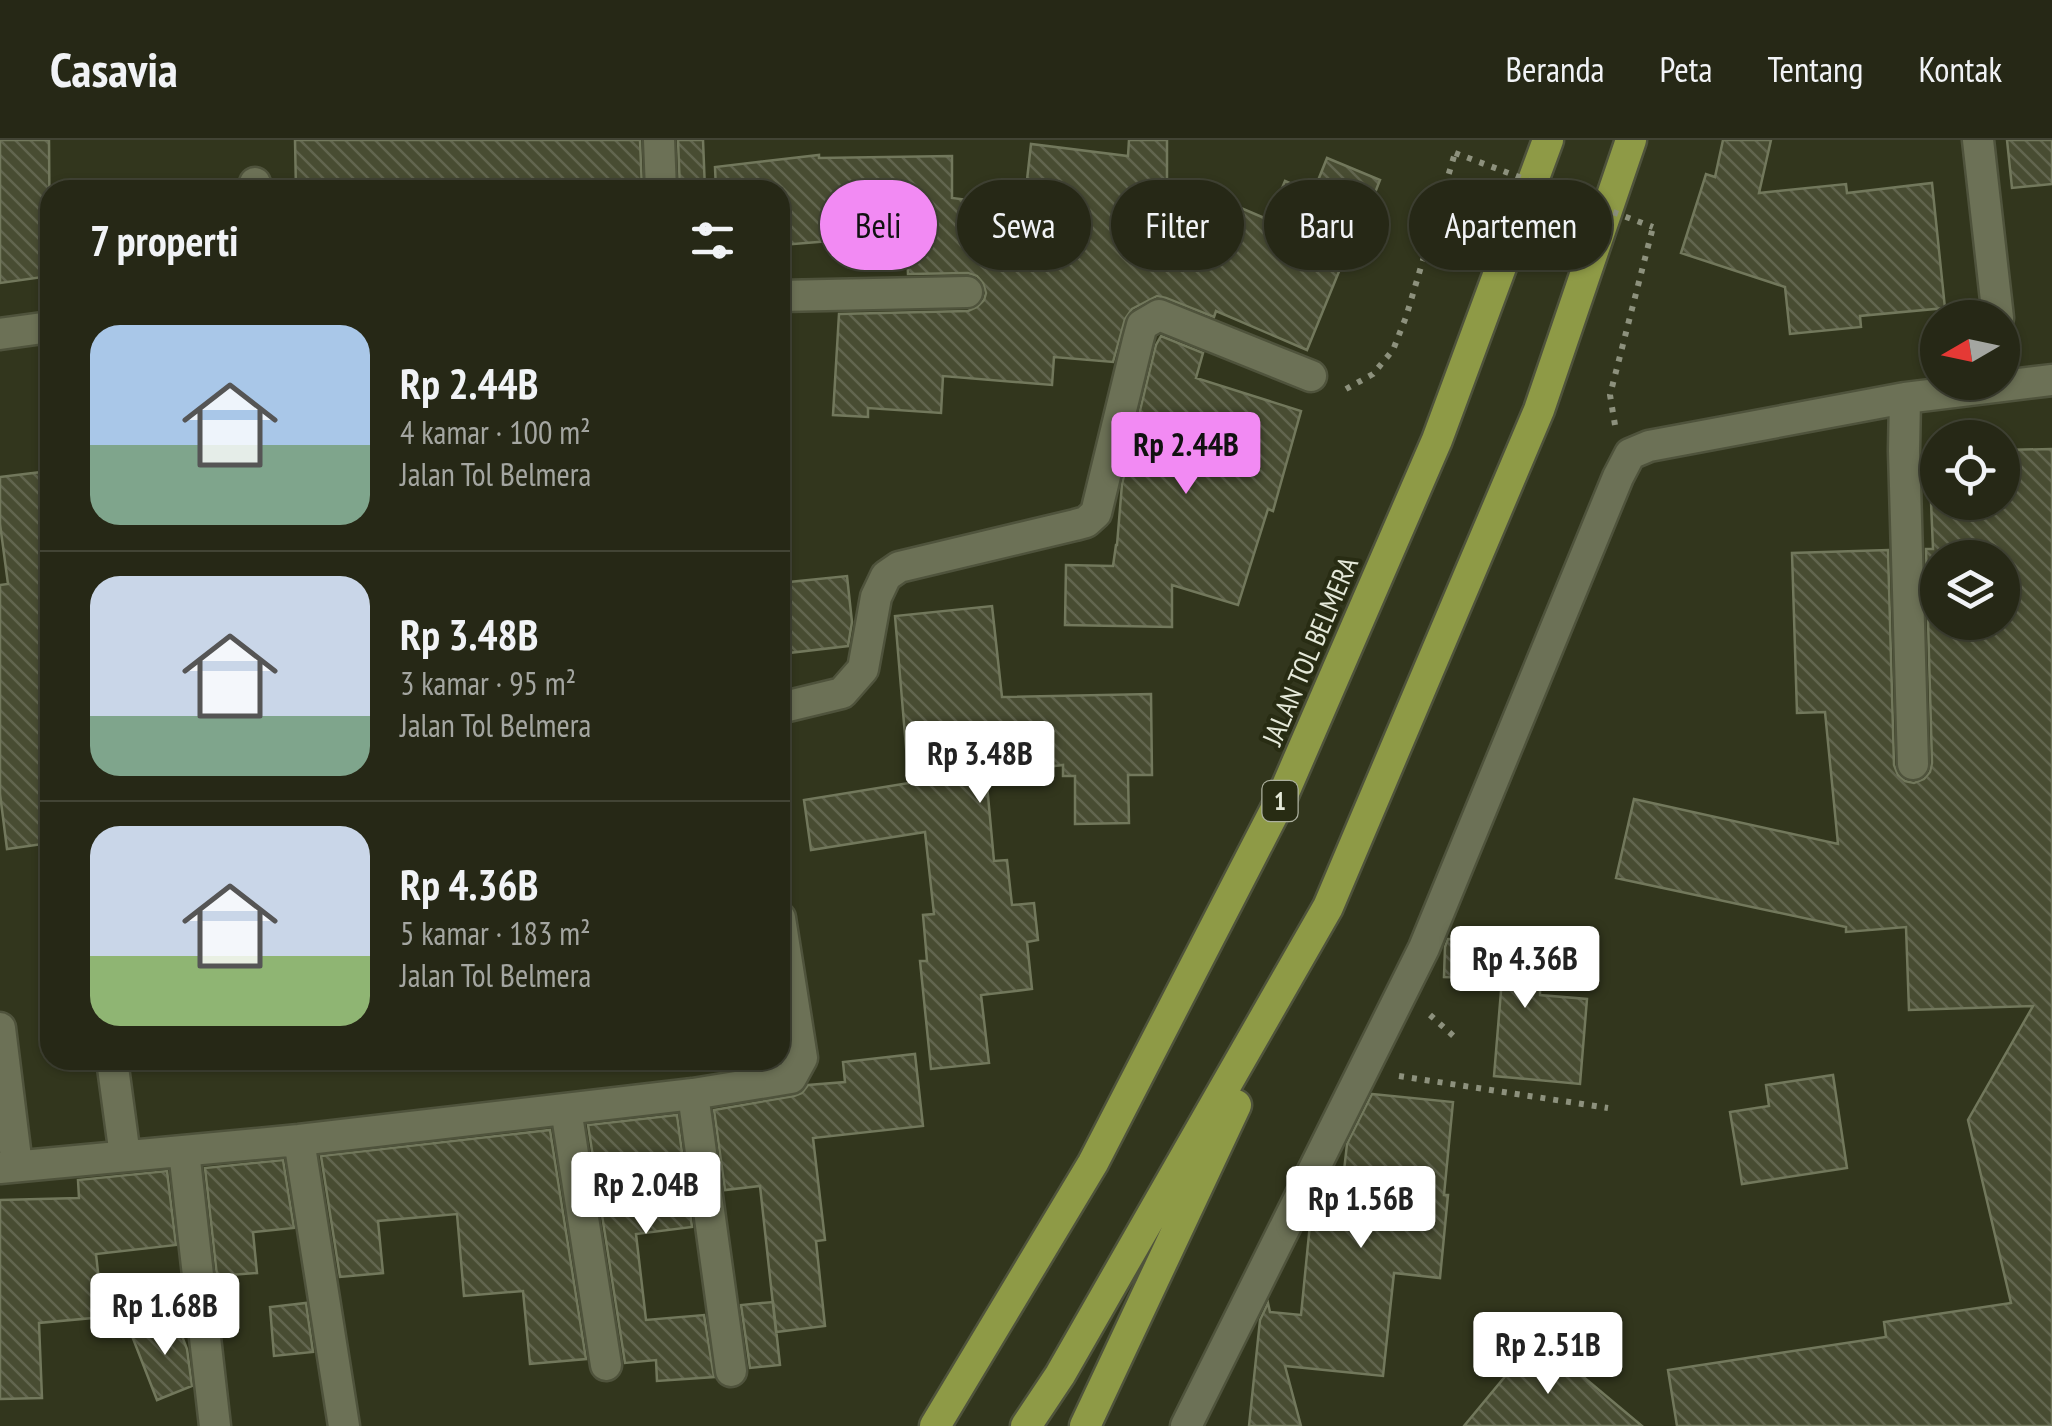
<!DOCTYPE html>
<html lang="id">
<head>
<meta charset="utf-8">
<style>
  body { margin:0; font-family:"PT Sans Narrow",sans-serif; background:#323423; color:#f1f3f6; height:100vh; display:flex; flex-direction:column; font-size:38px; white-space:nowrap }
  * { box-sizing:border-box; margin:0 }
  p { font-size:32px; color:#a4a6a1 }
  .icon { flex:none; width:55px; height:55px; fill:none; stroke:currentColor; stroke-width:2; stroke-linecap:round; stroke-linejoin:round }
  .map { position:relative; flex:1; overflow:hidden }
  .sheet { position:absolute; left:40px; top:40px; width:750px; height:890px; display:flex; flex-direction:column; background:#262816; border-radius:30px; box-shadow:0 2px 8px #0004,0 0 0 2px #424435 }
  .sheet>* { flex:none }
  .top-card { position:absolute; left:820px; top:40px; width:950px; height:90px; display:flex; gap:20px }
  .needle { width:65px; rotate:261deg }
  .controls { position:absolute; left:1920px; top:160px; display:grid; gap:20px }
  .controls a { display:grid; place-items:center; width:100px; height:100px; border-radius:50%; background:#262816; box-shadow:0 2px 8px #0004,0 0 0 2px #424435; font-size:50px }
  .price { position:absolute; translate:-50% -85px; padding:0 22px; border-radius:10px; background:#fff; color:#222; font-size:32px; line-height:65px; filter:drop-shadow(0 2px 5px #0008) }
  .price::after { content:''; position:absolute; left:50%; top:60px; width:30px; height:22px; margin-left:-15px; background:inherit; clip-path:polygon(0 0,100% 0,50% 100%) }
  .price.active { background:#f28af3; color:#111 }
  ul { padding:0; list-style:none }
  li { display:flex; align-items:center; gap:30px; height:250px; padding:0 50px }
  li+li { border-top:2px solid #424435 }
  li span { display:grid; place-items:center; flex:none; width:280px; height:200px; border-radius:30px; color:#555 }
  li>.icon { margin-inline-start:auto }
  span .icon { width:120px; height:120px; fill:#fffc; stroke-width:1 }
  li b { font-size:42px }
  h2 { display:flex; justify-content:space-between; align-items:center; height:120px; padding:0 50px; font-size:42px }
  .chip { padding:0 35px; border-radius:45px; background:#262816; box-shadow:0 2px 8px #0004,0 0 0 2px #424435; font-size:35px; line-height:90px }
  .chip.active { background:#f28af3; color:#111 }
  header { display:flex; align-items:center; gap:60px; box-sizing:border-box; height:140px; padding:0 50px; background:#262816; border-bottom:2px solid #424435 }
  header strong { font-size:48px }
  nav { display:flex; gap:55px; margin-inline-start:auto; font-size:35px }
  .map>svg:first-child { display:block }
  .building { fill:url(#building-back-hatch); stroke:#72785c; stroke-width:2.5; fill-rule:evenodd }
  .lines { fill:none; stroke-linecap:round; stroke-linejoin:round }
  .minor-casing { stroke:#4f533c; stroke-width:35 }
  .highway-casing { stroke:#4f533c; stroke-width:35 }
  .path { stroke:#8d917d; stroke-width:6; stroke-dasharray:5 8; stroke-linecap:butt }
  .minor { stroke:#6c7156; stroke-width:30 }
  .highway { stroke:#8e9a46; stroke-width:30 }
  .path-bridge { stroke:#8d917d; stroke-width:6; stroke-dasharray:5 8; stroke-linecap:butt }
  .labels { text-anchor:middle; stroke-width:8; stroke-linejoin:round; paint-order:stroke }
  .shield { fill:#282c13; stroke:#acb09e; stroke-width:2.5 }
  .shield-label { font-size:25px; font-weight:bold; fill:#e5e9d9 }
  .street-label { font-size:28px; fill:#e5e9d9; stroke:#282c13 }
</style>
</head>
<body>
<header>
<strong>Casavia</strong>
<nav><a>Beranda</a><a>Peta</a><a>Tentang</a><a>Kontak</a></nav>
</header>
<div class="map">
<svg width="2052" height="1286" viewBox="0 0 2052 1286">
  <defs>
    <pattern id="building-back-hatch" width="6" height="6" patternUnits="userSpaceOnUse" patternTransform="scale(2.5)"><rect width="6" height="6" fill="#484c32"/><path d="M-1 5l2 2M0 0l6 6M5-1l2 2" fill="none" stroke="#62664f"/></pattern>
  </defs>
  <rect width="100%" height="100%" fill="#32361d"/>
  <path class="building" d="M0,0H49L50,136L0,143Z
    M295,0H640L642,50H296Z
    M678,0H703L705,50H680Z
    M1129,0H1167V58L1220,59L1269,80L1285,41L1313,53L1327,18L1380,40L1355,104L1351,102L1307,210L1216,171L1214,177L1166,158L1157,156L1132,169L1125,179L1113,222L1054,217L1052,245L943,236L941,273L868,268V277L833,275L839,174L968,171L977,167L984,160L986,153L983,143L977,136L968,133L908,134L907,104L842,105L843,100L782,105L780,50H716L715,27L819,15V18L952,16V58L1024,67L1031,4L1128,16Z
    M1723,0H1771L1759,53L1846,44L1847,53L1932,43L1945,168L1860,176L1861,187L1790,194L1785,147L1681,113L1706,34L1715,37Z
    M2007,0H2052V44L2012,48Z
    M1161,196L1203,213L1196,238L1301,271L1273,371L1268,369L1238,465L1172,445V487L1065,485L1066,425L1113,426L1116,405H1117L1122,344L1156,205Z
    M2052,309V1286H1677L1668,1230L1886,1197L1884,1182L2011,1163L1968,980L2033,866L1909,870L1906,787L1846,792V787L1616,738L1634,659L1838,704L1825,572L1797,573L1792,413L1888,410L1894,625L1898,635L1905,641L1914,643L1924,639L1930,632L1932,623L1926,409H1933L1931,362H2002V310ZM1938,418H2002V482H1938Z
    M50,331V703L7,709L0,654V445L8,444L0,384V337Z
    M847,436L852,482L848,506L780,514V443Z
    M992,466L1002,557L1151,554L1152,635H1128L1129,683L1075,684V636H1063V625L986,634L994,721L1007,720L1012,765L1034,763L1038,800L1027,802L1032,849L981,855L989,923L931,929L920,821H927L923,775L934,774L925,692L811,710L804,660L909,643L895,476Z
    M1448,799L1541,803L1540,855L1587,859L1580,944L1494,936L1502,839L1444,837L1445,807Z
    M915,914L923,986L813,998L825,1100L816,1101L825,1186L776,1192L760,1046L725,1050L714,970L794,956L802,953L808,945L845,942L843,922Z
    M1833,935L1847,1028L1742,1044L1730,972L1769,966L1766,945Z
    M1372,954L1453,962L1444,1055H1448L1440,1138L1394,1133L1383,1236L1285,1226L1301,1286H1249L1260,1180L1268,1163L1270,1172L1301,1175L1310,1084L1316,1085L1319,1062L1330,1039L1343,1040L1347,1004Z
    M677,975L692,1087L636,1094L646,1180L704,1175L714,1237L657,1241L656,1220L625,1223L588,985Z
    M550,990L586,1219L530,1224L523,1151L464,1156L457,1074L378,1081L383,1133L340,1137L321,1016Z
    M283,1020L294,1088L253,1092L257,1133L217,1136L205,1028Z
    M167,1031L176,1105L96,1114L103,1177L39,1183L42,1258L0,1259V1060L79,1058L78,1040Z
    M773,1162L780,1225L750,1228L741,1165Z
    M306,1163L313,1212L274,1216L270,1167Z
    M175,1178L187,1209L192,1246L157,1260L132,1196Z
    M1537,1198L1642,1286H1464Z"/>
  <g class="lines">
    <g class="minor-casing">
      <path id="minor" d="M659,0L661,50
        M1978,0L1998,178
        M254,50L255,43
        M780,156L967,152
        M0,194L50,187
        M1905,258L1904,311L1913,624
        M780,568L842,553L863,529L876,457L886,436L899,427L1075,385L1086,382L1096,373L1138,200L1142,185L1159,175L1311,236
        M0,888L17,1026
        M112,920L125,1016
        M693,954L731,1231
        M566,969L606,1225
        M299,1000L344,1286
        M184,1011L215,1286
        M0,1028L299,1000L693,954L791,938L802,918L780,778
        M1186,1286L1424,808L1618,337L1630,314L1649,306L1905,258L2052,240"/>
    </g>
    <g class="highway-casing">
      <path id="highway" d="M935,1286L1093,1023L1283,655L1437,300L1548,0
        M1026,1286L1060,1235L1328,767L1539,270L1631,0
        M1085,1286L1236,965"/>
    </g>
    <path class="path" d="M1346,249L1373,234L1393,210L1406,177L1455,13
      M1615,285L1610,255L1653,87
      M1430,875L1459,901
      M1399,936L1608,968"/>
    <use href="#minor" class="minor"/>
    <use href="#highway" class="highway"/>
    <path class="path-bridge" d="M1455,13L1653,87"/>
  </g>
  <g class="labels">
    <rect class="shield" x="1262.5" y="641" width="35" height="40" rx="8"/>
    <g class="shield-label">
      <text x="1280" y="670">1</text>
    </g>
    <g class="street-label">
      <text transform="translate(1310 511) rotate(-67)" y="10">JALAN TOL BELMERA</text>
    </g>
  </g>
</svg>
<div class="controls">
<a><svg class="needle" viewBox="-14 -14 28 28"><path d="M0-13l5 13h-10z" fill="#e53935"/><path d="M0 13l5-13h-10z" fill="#a4a6a1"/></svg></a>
<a><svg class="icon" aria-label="locate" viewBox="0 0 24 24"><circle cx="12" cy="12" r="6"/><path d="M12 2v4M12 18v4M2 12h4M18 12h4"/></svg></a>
<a><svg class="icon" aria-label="layers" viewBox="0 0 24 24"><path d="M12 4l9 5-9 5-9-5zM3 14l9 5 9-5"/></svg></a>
</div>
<b class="price active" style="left:1186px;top:357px">Rp 2.44B</b>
<b class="price" style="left:980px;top:666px">Rp 3.48B</b>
<b class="price" style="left:1525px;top:871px">Rp 4.36B</b>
<b class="price" style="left:646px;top:1097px">Rp 2.04B</b>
<b class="price" style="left:1361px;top:1111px">Rp 1.56B</b>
<b class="price" style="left:165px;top:1218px">Rp 1.68B</b>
<b class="price" style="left:1548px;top:1257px">Rp 2.51B</b>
<div class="top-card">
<a class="chip active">Beli</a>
<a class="chip">Sewa</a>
<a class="chip">Filter</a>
<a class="chip">Baru</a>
<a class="chip">Apartemen</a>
</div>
<section class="sheet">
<h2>7 properti<svg class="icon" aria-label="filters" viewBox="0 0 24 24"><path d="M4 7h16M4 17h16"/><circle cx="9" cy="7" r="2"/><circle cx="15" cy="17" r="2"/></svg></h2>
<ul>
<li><span style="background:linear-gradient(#a9c7e8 60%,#7fa58c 0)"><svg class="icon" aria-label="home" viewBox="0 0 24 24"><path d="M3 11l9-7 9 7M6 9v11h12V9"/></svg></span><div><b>Rp 2.44B</b><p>4 kamar · 100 m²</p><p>Jalan Tol Belmera</p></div></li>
<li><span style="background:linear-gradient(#c9d6e8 70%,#7fa58c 0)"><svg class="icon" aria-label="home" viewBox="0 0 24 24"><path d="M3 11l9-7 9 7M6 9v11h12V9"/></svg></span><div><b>Rp 3.48B</b><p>3 kamar · 95 m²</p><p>Jalan Tol Belmera</p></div></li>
<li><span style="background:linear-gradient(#c9d6e8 65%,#8fb573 0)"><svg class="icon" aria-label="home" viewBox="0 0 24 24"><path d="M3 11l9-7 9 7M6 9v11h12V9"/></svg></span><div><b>Rp 4.36B</b><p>5 kamar · 183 m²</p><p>Jalan Tol Belmera</p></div></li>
</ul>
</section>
</div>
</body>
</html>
